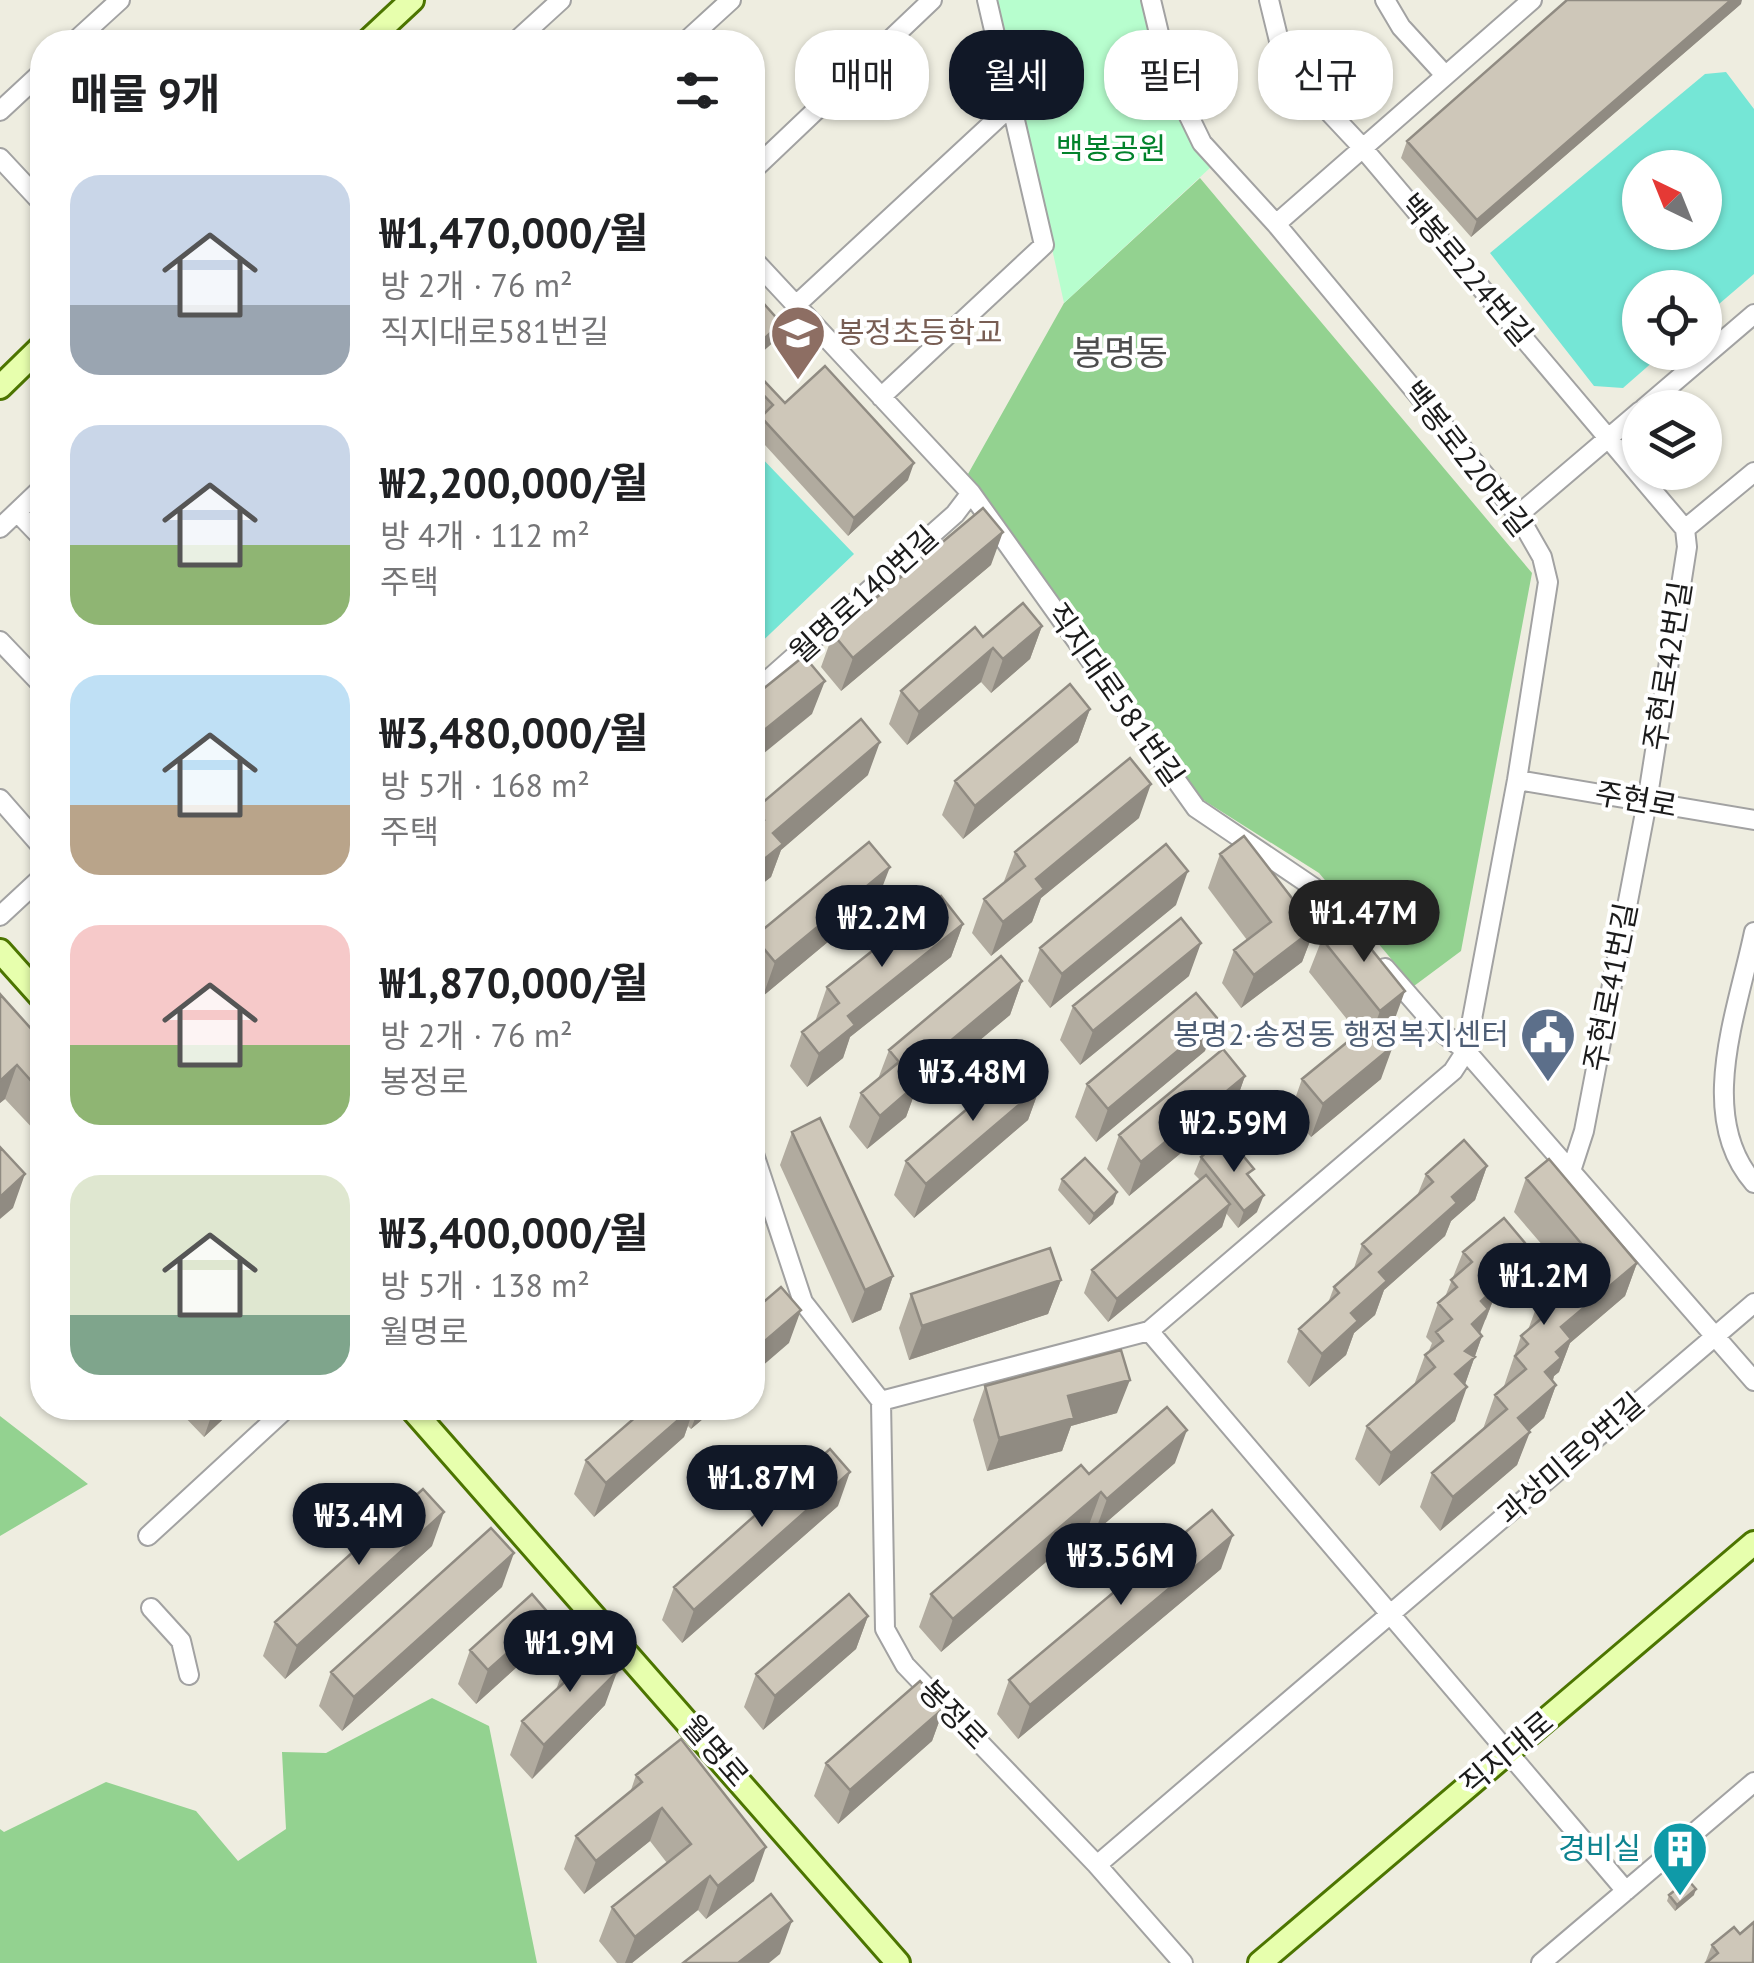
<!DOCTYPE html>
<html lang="ko">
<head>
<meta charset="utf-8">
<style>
  body { margin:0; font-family:"PT Sans","Noto Sans KR",sans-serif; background:#f2f2f2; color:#202124; height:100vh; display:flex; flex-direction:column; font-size:38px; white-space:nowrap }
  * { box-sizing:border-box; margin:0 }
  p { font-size:32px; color:#757577 }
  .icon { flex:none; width:55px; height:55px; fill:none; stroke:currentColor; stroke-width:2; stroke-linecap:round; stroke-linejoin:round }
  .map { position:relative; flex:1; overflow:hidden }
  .details { position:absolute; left:30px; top:30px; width:735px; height:1390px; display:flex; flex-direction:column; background:#fff; border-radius:40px; box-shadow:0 2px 8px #0004 }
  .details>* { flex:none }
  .banner { position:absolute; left:795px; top:30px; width:808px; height:90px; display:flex; gap:20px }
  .needle { width:65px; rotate:317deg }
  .controls { position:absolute; left:1622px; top:150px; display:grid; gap:20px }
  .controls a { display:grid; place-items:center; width:100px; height:100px; border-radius:50%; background:#fff; box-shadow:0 2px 8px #0004; font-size:50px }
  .price { position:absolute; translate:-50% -85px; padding:0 22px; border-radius:35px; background:#111827; color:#fff; font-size:32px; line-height:65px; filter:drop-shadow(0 2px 5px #0008) }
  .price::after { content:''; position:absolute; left:50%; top:60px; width:30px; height:22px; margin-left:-15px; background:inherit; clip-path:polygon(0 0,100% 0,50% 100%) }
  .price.selected { background:#222; color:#fff }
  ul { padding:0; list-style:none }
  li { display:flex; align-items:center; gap:30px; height:250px; padding:0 40px }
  li span { display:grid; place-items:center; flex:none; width:280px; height:200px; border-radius:30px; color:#555 }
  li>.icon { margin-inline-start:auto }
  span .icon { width:120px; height:120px; fill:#fffc; stroke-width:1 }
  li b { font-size:42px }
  h2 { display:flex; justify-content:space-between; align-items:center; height:120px; padding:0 40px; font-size:42px }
  .chip { padding:0 35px; border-radius:40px; background:#fff; box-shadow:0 2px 8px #0004; font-size:35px; line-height:90px }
  .chip.selected { background:#111827; color:#fff }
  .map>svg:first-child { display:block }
  .forest { fill:#93d290 }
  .park { fill:#b7fece }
  .pitch { fill:#75e6d6; fill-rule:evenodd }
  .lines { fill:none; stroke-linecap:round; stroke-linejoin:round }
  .street-casing { stroke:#a2a2a2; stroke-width:22 }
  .secondary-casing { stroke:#4c7500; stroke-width:28 }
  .street { stroke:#fff; stroke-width:18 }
  .secondary { stroke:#e7ffad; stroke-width:22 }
  .wall { fill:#b1ab9f }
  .shaded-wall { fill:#908b82 }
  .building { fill:#cec7b9; stroke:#908b82; stroke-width:2.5 }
  .labels { text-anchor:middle; stroke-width:8; stroke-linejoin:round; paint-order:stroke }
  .park-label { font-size:30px; fill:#01822b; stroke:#fff }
  .street-label { font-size:30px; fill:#1b1b1b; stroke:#fff }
  .education-label { font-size:30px; fill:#785e54; stroke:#fff; text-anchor:start }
  .service-label { font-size:30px; fill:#4e5e75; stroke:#fff; text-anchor:end }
  .culture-label { font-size:30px; fill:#0d838f; stroke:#fff; text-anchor:end }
  .quarter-label { font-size:35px; fill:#4e4e4e; stroke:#fff }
</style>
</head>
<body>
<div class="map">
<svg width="1754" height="1963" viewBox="0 0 1754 1963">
  <rect width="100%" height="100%" fill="#eeede0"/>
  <path class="forest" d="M1200,178L1532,573L1461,951L1414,986L1319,873L1200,798L968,474L1064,303Z
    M0,1416L88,1484L0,1536Z
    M432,1698L489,1726L537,1963H0V1829L4,1832L106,1782L196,1811L238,1861L286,1829L282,1752L326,1753Z"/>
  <path class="park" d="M997,0H1142L1164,81L1211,167L1064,303Z"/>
  <path class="pitch" d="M1726,72L1754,109V274L1705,316V288H1640V352L1663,353L1623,388L1594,386L1490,253L1705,74ZM1640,168H1705V232H1640Z
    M753,449L854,554L753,650Z"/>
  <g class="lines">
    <g class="street-casing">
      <path id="street" d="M1269,0L1280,45L1300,81L1361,146L1685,529
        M1385,0L1401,27L1444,74
        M74,42L120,0
        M515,42L561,0
        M685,42L731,0
        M0,111L42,72
        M0,158L42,203
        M752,171L932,0
        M1276,224L1532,0
        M752,258L971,493L1196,808L1313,887L1358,937
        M796,305L1012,105
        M881,397L1044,245L987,0
        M1644,408L1754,314
        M17,512L42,538
        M1518,515L1640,411
        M0,528L42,488
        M1685,529L1754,472
        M0,641L42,685
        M752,694L955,514L971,493
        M1517,780L1754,820
        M0,799L42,847
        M0,916L42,877
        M1754,932C1738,1010 1695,1116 1754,1183
        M1385,968L1439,1030L1466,1051L1754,1381
        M752,1148L803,1302L881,1401L885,1629L905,1665L1097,1865L1183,1963
        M1571,1171L1584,1131L1647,802L1687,547L1685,529
        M1149,1331L1626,1891
        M881,1401L1149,1331L1453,1071L1466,1051L1517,780L1548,582L1542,557L1518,515L1276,224L1202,143L1169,75L1151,0
        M148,1536L287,1408
        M151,1608L181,1641L189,1675
        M1097,1865L1754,1303
        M1541,1963L1754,1782"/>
    </g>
    <g class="secondary-casing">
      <path id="secondary" d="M367,42L412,0
        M0,387L42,346
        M0,951L42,998
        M411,1408L898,1963
        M1260,1963L1754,1543"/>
    </g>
    <use href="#street" class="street"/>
    <use href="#secondary" class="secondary"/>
  </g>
  <path class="wall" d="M1741,4L1471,237L1401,158L1407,141Z
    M752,368L785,403L908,480L848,536L755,434L761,416L752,406Z
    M991,565L841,691L821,667L833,634Z
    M1042,626L1030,659L991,693L981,682L907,745L889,724L901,691L983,637Z
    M1090,709L1078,742L963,839L942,815L955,781Z
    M868,775L781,850L771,877L752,892V817L755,809Z
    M1139,818L1041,898L1032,922L991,956L972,933L984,899L1003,884L1015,852Z
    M1220,854L1315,928L1302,962L1241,1008L1222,983L1234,950L1247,940L1208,888Z
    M877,901L763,996L752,983V942L754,937Z
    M1176,905L1050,1008L1028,981L1040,948Z
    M963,924L951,957L850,1037L843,1058L807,1087L790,1066L802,1032L815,1022L827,987Z
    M1322,939L1393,1024L1383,1033L1381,1079L1311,1137L1290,1113L1302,1079L1358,1033L1309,972Z
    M1189,976L1080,1065L1060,1040L1073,1006Z
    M1022,981L1010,1015L914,1095L906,1117L867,1149L849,1127L861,1093L878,1079L889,1050Z
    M0,994L42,1041V1128L37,1133L5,1099L0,1103Z
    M1205,1051L1096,1142L1075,1117L1087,1084Z
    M1245,1076L1233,1110L1129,1196L1107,1169L1119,1135Z
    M1040,1087L1028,1120L914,1218L894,1195L906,1161Z
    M792,1132L893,1276L881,1310L852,1323L780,1165Z
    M1226,1154L1250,1179L1257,1212L1238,1228L1226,1213L1222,1227L1108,1322L1084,1293L1092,1270L1200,1180L1194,1174L1201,1157Z
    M1487,1166L1475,1200L1451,1221L1445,1236L1384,1290L1375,1315L1354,1333L1346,1355L1309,1387L1287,1362L1299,1329L1328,1303L1334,1287L1353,1271L1362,1244L1417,1196L1426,1174Z
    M1526,1178L1637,1263L1625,1296L1570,1343L1559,1372L1554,1376L1553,1381L1556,1385L1544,1418L1529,1431L1517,1465L1440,1531L1420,1507L1432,1473L1483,1429L1495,1395L1503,1389L1521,1336L1528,1330L1539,1300L1568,1275L1514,1212Z
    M1062,1179L1117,1192L1113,1204L1089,1225L1058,1190Z
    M42,1232V1274L32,1262Z
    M1463,1252L1513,1276L1497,1290L1486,1319L1484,1321L1479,1333L1482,1336L1465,1384L1455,1421L1379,1486L1355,1459L1367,1426L1414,1385L1425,1355L1428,1353L1432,1343L1426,1337L1438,1303L1445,1297Z
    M1061,1280L1048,1314L909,1360L899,1328L911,1294Z
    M985,1386L1117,1413L1071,1426L1062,1451L987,1471L973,1420Z
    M182,1408H235L204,1437L180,1412Z
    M646,1408H716L691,1429L688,1426L684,1437L594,1517L574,1494L586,1460Z
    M1175,1463L1095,1532L1089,1525L941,1652L919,1627L931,1594L1089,1474Z
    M838,1506L682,1643L662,1620L674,1587Z
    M432,1546L285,1679L263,1656L275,1622Z
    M1221,1569L1018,1739L997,1714L1009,1680Z
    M502,1587L342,1731L319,1706L331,1672Z
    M550,1615L538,1648L476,1704L458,1684L470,1650Z
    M868,1616L856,1649L763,1730L744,1707L756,1674Z
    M562,1673L605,1705L532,1779L510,1755L522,1721L556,1690Z
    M944,1708L932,1741L838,1824L814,1796L826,1763Z
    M636,1775L754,1881L706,1919L698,1910L632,1963H617L599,1941L612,1907L667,1863L650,1841L584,1894L564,1869L576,1836L630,1793Z
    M1669,1895H1694L1675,1911L1667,1901Z
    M1740,1934L1705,1963L1712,1945Z"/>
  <path class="shaded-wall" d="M1731,0H1742L1741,4L1471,237L1477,220Z
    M781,323L775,341L752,361V350Z
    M914,463L908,480L848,536L854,518Z
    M1003,532L991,565L841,691L853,658Z
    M1042,626L1030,659L991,693L1003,659Z
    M993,648L981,682L907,745L919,712Z
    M825,681L812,714L752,763V740Z
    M1090,709L1078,742L963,839L975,806Z
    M880,742L868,775L781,850L771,877L752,892V869L773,833Z
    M1151,784L1139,818L1041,898L1032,922L991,956L1003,922L1036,879Z
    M890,867L877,901L763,996L775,962Z
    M1188,871L1176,905L1050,1008L1062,974Z
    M963,924L951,957L850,1037L843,1058L807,1087L819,1054L848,1016Z
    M1315,928L1302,962L1241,1008L1254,975Z
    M1201,943L1189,976L1080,1065L1093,1031Z
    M1022,981L1010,1015L914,1095L906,1117L867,1149L880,1116L911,1074Z
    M1405,991L1393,1024L1368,1044L1380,1011Z
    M1217,1018L1205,1051L1096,1142L1108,1109Z
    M1393,1046L1381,1079L1311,1137L1323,1104Z
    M17,1065L5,1099L0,1103V1081Z
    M1245,1076L1233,1110L1129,1196L1141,1162Z
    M1040,1087L1028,1120L914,1218L926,1184Z
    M42,1117V1128L37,1133Z
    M1487,1166L1475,1200L1451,1221L1445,1236L1384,1290L1375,1315L1354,1333L1346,1355L1309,1387L1322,1354L1379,1272L1452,1197Z
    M25,1174L13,1208L0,1219V1197Z
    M1117,1192L1113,1204L1089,1225L1094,1214Z
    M1264,1195L1257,1212L1238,1228L1244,1211Z
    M1230,1204L1222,1227L1108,1322L1117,1299Z
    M1525,1243L1513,1276L1497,1290L1477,1341L1482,1336L1463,1390L1443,1407L1488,1274Z
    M1637,1263L1625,1296L1570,1343L1559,1372L1554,1376L1549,1391L1556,1385L1544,1418L1506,1451L1518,1418L1545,1372L1561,1327Z
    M893,1276L881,1310L852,1323L865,1290Z
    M1061,1280L1048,1314L909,1360L922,1326Z
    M801,1310L789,1343L752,1375V1352Z
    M1130,1380L1117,1413L1071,1426L1062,1451L987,1471L999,1438L1068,1396Z
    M1467,1387L1455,1421L1379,1486L1391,1453Z
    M214,1408H235L204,1437Z
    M692,1408H694L684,1437L594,1517L606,1483Z
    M699,1408H716L691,1429Z
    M1187,1430L1175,1463L1095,1532L1107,1499Z
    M1530,1432L1517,1465L1440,1531L1453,1497Z
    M850,1472L838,1506L682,1643L694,1610Z
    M1101,1492L1089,1525L941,1652L953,1619Z
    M444,1512L432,1546L285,1679L297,1646Z
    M1233,1535L1221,1569L1018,1739L1030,1705Z
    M514,1553L502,1587L342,1731L354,1697Z
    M550,1615L538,1648L476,1704L488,1670Z
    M868,1616L856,1649L763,1730L775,1696Z
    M617,1672L605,1705L532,1779L544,1745Z
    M944,1708L932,1741L838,1824L850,1790Z
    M662,1808L650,1841L584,1894L596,1861Z
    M766,1847L754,1881L706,1919L718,1886Z
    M710,1876L698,1910L632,1963H625L635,1937Z
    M1696,1889L1694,1895L1675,1911L1677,1905Z
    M792,1921L780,1954L769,1963H738Z"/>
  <path class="building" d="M1567,0H1731L1477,220L1407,141Z
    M765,305L781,323L752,350V316Z
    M825,366L914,463L854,518L761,417L773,405L752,383V368L785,403Z
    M983,508L1003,532L853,658L833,634Z
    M1023,603L1042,626L1003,659L993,648L919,712L901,691L975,627L983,637Z
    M804,656L825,681L752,740V698Z
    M1070,684L1090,709L975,806L955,781Z
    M861,719L880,742L773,833L783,844L752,869V830L764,820L755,809Z
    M1130,758L1151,784L1036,879L1044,889L1003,922L984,899L1025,866L1015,852Z
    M1244,836L1315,928L1254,975L1234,950L1271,922L1220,854Z
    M869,842L890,867L775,962L754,937Z
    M1166,844L1188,871L1062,974L1040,948Z
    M941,896L963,924L848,1016L855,1025L819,1054L802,1032L839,1003L827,987Z
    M1181,918L1201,943L1093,1031L1073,1006Z
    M1347,919L1405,991L1380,1011L1322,939Z
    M1001,956L1022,981L911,1074L918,1083L880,1116L861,1093L899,1062L889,1050Z
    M1196,993L1217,1018L1108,1109L1087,1084Z
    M0,994L42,1041V1093L17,1065L0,1081Z
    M1373,1021L1393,1046L1323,1104L1302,1079Z
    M1223,1049L1245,1076L1141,1162L1119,1135Z
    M1020,1064L1040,1087L926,1184L906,1161Z
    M820,1118L893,1276L865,1290L792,1132Z
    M1464,1140L1487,1166L1452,1197L1457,1203L1379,1272L1387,1281L1351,1313L1358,1321L1322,1354L1299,1329L1339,1293L1334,1287L1371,1254L1362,1244L1433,1182L1426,1174Z
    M1217,1143L1226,1154L1235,1146L1254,1169L1247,1174L1264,1195L1244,1211L1201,1157Z
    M0,1147L25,1174L0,1197Z
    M1085,1158L1117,1192L1094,1214L1062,1179Z
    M1549,1159L1637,1263L1561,1327L1571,1339L1556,1352L1561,1358L1545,1372L1556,1385L1518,1418L1530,1432L1453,1497L1432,1473L1507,1409L1495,1395L1526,1369L1515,1356L1528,1344L1521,1336L1549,1312L1539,1300L1591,1255L1526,1178Z
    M1206,1175L1230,1204L1117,1299L1092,1270Z
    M1504,1218L1525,1243L1488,1274L1498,1286L1481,1301L1488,1309L1472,1324L1482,1336L1465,1351L1475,1357L1455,1374L1467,1387L1391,1453L1367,1426L1435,1367L1425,1355L1443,1341L1436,1332L1452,1319L1438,1303L1457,1287L1451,1280L1472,1262L1463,1252Z
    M1050,1248L1061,1280L922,1326L911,1294Z
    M781,1287L801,1310L752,1352V1312Z
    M1121,1350L1130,1380L1068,1396L1074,1418L999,1438L985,1386Z
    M1167,1407L1187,1430L1107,1499L1101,1492L953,1619L931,1594L1081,1465L1089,1474Z
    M646,1408H692L606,1483L586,1460Z
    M830,1449L850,1472L694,1610L674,1587Z
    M423,1489L444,1512L297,1646L275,1622Z
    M1212,1510L1233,1535L1030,1705L1009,1680Z
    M491,1528L514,1553L354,1697L331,1672Z
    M532,1594L550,1615L488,1670L470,1650Z
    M849,1594L868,1616L775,1696L756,1674Z
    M593,1645L617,1672L544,1745L522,1721L568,1679L562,1673Z
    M920,1681L944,1708L850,1790L826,1763Z
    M681,1739L766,1847L718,1886L710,1876L635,1937L612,1907L691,1844L662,1808L596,1861L576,1836L642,1782L636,1775Z
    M1688,1880L1696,1889L1677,1905L1669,1895Z
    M771,1894L792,1921L738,1963H683Z
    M1754,1922L1753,1963H1706L1718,1953L1712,1945L1734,1927L1740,1934Z"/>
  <defs>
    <g id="school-pin" transform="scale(2.875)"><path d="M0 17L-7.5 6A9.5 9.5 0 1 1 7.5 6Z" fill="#8d6e63" stroke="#fff"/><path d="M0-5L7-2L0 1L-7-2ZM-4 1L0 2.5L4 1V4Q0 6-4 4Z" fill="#fff"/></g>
    <g id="civic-pin" transform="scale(2.875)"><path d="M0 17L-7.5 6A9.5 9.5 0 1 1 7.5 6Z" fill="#5c6f8a" stroke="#fff"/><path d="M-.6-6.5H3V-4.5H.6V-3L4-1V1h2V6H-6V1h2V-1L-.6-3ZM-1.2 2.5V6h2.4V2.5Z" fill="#fff"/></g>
    <g id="building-pin" transform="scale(2.875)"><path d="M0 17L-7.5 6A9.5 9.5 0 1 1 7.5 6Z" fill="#0f9aa8" stroke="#fff"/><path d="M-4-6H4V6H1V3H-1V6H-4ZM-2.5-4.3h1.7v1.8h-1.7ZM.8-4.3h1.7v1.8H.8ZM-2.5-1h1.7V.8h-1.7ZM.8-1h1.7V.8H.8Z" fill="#fff"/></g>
  </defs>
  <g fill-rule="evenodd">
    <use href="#school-pin" x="798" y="333"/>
    <use href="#civic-pin" x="1548" y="1035"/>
    <use href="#building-pin" x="1680" y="1849"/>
  </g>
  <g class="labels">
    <g class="park-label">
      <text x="1111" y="159">백봉공원</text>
    </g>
    <g class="street-label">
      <text transform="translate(1466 270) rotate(50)" y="10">백봉로224번길</text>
      <text transform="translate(1467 459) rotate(52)" y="10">백봉로220번길</text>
      <text transform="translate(864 595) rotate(-42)" y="10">월명로140번길</text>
      <text transform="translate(1668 666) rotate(-81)" y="10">주현로42번길</text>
      <text transform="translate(1115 695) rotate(55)" y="10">직지대로581번길</text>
      <text transform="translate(1636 800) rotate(10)" y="10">주현로</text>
      <text transform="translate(1611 987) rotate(-79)" y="10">주현로41번길</text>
      <text transform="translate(1571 1459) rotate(-41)" y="10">과상미로9번길</text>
      <text transform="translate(953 1715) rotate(46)" y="10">봉정로</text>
      <text transform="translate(715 1751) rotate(49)" y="10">월명로</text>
      <text transform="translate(1507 1753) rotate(-40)" y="10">직지대로</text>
    </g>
    <g class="education-label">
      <text x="837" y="343">봉정초등학교</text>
    </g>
    <g class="service-label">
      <text x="1509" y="1045">봉명2·송정동 행정복지센터</text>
    </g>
    <g class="culture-label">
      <text x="1641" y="1859">경비실</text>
    </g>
    <g class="quarter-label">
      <text x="1120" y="365">봉명동</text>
    </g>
  </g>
</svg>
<div class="controls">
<a><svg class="needle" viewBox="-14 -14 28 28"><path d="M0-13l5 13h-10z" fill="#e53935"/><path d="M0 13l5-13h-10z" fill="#757577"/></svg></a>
<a><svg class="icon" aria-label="locate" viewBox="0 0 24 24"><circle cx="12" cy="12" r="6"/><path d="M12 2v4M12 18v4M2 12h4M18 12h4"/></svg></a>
<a><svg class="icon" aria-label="layers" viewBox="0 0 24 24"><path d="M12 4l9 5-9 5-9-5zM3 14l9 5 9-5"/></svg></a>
</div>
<b class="price selected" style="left:1364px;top:965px">₩1.47M</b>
<b class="price" style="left:882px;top:970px">₩2.2M</b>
<b class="price" style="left:973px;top:1124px">₩3.48M</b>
<b class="price" style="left:1234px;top:1175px">₩2.59M</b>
<b class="price" style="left:1544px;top:1328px">₩1.2M</b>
<b class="price" style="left:762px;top:1530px">₩1.87M</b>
<b class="price" style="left:359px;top:1568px">₩3.4M</b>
<b class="price" style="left:1121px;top:1608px">₩3.56M</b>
<b class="price" style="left:570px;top:1695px">₩1.9M</b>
<div class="banner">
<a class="chip">매매</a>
<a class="chip selected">월세</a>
<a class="chip">필터</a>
<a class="chip">신규</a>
</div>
<section class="details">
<h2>매물 9개<svg class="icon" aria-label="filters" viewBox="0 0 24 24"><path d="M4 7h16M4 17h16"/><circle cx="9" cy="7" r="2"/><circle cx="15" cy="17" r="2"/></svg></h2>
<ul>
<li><span style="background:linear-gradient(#c9d6e8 65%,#9aa5b1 0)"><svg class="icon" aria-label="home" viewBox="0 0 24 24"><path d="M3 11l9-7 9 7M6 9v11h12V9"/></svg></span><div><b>₩1,470,000/월</b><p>방 2개 · 76 m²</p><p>직지대로581번길</p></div></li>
<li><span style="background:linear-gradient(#c9d6e8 60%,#8fb573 0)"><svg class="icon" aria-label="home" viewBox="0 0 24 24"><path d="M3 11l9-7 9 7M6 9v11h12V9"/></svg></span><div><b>₩2,200,000/월</b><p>방 4개 · 112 m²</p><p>주택</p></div></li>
<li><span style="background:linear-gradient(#bfe0f5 65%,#b9a48a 0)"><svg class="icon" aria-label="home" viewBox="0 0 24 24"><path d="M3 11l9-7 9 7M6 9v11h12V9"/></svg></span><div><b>₩3,480,000/월</b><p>방 5개 · 168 m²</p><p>주택</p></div></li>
<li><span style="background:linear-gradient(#f6c9c9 60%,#8fb573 0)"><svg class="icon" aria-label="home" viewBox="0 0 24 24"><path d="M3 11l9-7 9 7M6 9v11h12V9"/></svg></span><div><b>₩1,870,000/월</b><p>방 2개 · 76 m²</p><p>봉정로</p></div></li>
<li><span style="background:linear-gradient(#dfe7d0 70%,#7fa58c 0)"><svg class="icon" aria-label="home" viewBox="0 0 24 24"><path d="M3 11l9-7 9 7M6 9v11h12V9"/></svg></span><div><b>₩3,400,000/월</b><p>방 5개 · 138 m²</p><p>월명로</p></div></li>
</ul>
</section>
</div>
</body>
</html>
